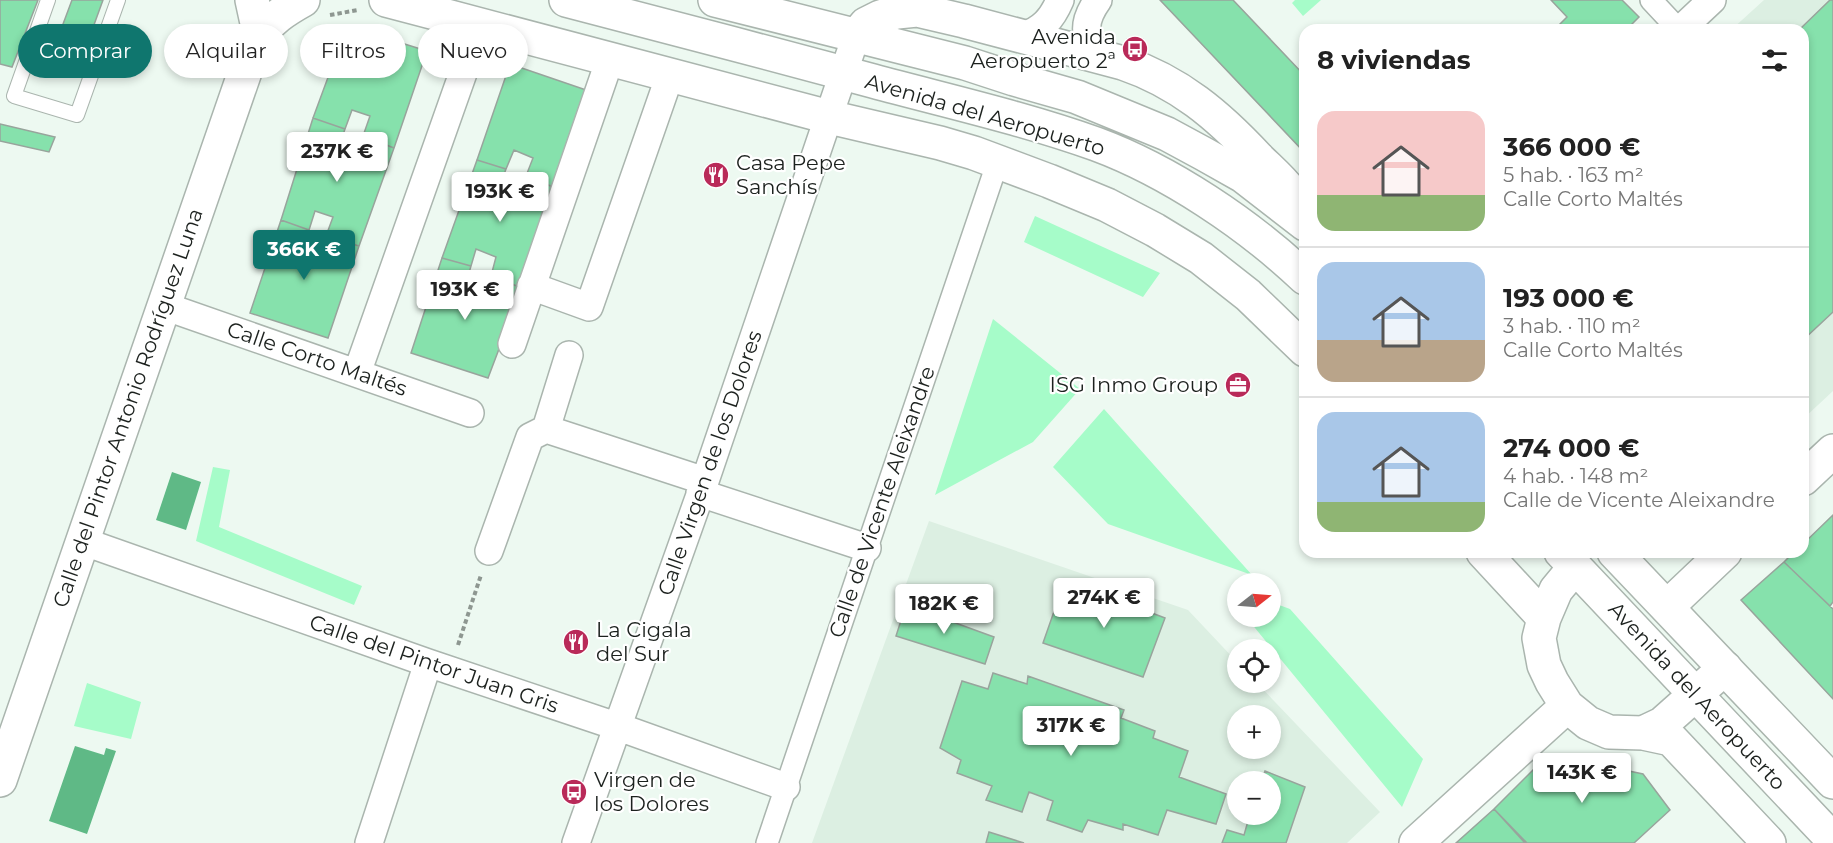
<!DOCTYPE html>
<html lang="es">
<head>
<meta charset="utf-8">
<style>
  body { margin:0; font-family:Montserrat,sans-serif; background:#f6f6f6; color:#222; height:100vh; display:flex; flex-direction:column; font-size:22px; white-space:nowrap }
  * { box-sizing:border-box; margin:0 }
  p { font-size:20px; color:#767676 }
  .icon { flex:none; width:33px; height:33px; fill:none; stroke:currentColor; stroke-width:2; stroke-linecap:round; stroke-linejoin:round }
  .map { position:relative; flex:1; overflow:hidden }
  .sheet { position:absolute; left:1299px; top:24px; width:510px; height:534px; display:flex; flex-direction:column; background:#fff; border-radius:18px; box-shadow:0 3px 9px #0003 }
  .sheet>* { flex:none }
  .guide { position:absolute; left:18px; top:24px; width:570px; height:54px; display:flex; gap:12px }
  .needle { width:39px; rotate:73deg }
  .controls { position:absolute; left:1227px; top:573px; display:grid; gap:12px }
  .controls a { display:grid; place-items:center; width:54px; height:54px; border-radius:50%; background:#fff; box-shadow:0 3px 9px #0003; font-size:30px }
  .price { position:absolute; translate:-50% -51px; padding:0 14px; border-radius:6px; background:#fff; color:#222; font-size:20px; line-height:39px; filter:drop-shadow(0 2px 3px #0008) }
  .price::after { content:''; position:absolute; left:50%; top:36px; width:18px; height:14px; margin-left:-9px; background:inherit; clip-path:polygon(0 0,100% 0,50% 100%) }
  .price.on { background:#0f766e; color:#fff }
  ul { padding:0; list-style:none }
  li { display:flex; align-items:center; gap:18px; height:150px; padding:0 18px }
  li+li { border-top:2px solid #e0e0e0 }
  li span { display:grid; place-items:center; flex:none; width:168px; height:120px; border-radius:18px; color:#555 }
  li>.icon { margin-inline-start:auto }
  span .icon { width:72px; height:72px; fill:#fffc; stroke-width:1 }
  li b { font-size:26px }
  h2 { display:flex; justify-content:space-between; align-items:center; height:72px; padding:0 18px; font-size:26px }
  .pill { padding:0 21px; border-radius:27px; background:#fff; box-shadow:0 3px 9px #0003; font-size:21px; line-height:54px }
  .pill.on { background:#0f766e; color:#fff }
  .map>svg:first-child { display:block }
  .built { fill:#dcefe2; fill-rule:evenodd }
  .green { fill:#a6fcc9 }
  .water { fill:#5fb986 }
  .building { fill:#86e1ac; stroke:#98a49c; stroke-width:1.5 }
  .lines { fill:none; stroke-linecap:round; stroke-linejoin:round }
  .service-casing { stroke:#aab5ae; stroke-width:16 }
  .pedestrian-casing { stroke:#aab5ae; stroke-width:24 }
  .minor-casing { stroke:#aab5ae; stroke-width:30 }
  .tertiary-casing { stroke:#aab5ae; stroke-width:36 }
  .primary-casing { stroke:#aab5ae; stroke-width:36 }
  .path { stroke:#8e9791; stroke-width:4; stroke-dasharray:4.5 3; stroke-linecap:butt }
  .service { stroke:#fff; stroke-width:14 }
  .pedestrian { stroke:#fff; stroke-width:21 }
  .minor { stroke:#fff; stroke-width:27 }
  .tertiary { stroke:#fff; stroke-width:33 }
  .primary { stroke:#fff; stroke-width:33 }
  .labels { text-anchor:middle; stroke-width:4.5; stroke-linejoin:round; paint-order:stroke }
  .poi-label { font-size:21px; fill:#1c211e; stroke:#fff; text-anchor:start }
  .street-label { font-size:21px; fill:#1c211e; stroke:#fff }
</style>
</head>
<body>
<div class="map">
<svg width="1833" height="843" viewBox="0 0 1833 843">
  <rect width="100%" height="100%" fill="#edf9f1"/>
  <path class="built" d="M1764,0H1833V391L1803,419V30H1731Z
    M929,521L1188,610L1237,662L1238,682L1257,683L1380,812L1347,843H812ZM1238,716H1270V748H1238ZM1238,782H1270V814H1238Z"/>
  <path class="green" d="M1295,0H1321L1303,16L1292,3Z
    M1035,216L1160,273L1143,297L1024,242Z
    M993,319L1080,389L1033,442L935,495Z
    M1104,409L1252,575L1108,524L1053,467Z
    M213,467L230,470L219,527L362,586L354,605L196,541Z
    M1271,602L1290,609L1423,759L1402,807L1246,617L1270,616Z
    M87,683L141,702L131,739L74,726Z"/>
  <path class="water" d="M172,472L201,482L186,530L156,520Z
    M75,746L104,755L106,748L116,751L87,834L49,821Z"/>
  <path class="building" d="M0,0H38L12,67L0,64Z
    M72,0H103L75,77L47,67Z
    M1160,0H1233L1305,76V153Z
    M1551,0H1622L1639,17L1626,30H1554L1567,17Z
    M1830,0H1833V312L1803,340V30H1799Z
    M347,26L427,51L394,148L363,136L370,116L352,110L345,129L313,118Z
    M510,64L589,91L558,189L526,176L533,158L514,150L506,169L477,160Z
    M313,118L345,129L338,149L357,156L363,136L394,148L359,246L326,236L333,217L315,211L309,230L281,220Z
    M0,124L55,137L49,152L0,141Z
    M477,160L506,169L499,188L519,195L526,176L558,189L522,288L491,276L496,257L476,249L471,266L442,258Z
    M281,220L309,230L302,250L320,256L326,236L359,246L328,338L250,313Z
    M442,258L471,266L464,290L483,298L491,276L522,288L488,378L411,353Z
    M1833,515V602L1830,606L1784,562L1794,552H1803V544Z
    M1784,562L1833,609V699L1741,600Z
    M1065,580L1165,618L1143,677L1043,643Z
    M906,605L994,637L985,664L896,636Z
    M993,673L1027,684L1028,676L1124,710L1121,718L1155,731L1153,738L1188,751L1179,777L1226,794L1216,824L1167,810L1158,835L1123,824V830L1088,820L1082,832L1047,820L1053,801L1029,792L1022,812L986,800L992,786L957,773L961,760L940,748L962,681L988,689Z
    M1549,754L1643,774L1670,810L1634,843H1527L1494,809Z
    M1265,771L1305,787L1286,843H1222L1227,830L1244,835L1250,814H1270V782H1261Z
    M1494,809L1525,843H1456Z
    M989,832L1024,843H986Z"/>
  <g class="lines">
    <g class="service-casing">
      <path id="service" d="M48,0L14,96L77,115L118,0"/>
    </g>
    <g class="pedestrian-casing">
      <path id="pedestrian" d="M1651,0L1679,30
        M767,843L998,161"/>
    </g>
    <g class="minor-casing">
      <path id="minor" d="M1098,0C1083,21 1082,37 1100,57
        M1680,30L1712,0
        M1023,36C1042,30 1052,19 1060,0
        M531,286L589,307L670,75
        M164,306L470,413
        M512,344L610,59
        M357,373L480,25
        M546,429L569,355
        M700,493L867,548
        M82,541L428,663L616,726L786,787
        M489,551L530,437L546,429L705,481
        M369,843L428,663
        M576,843L705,481L856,36"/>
    </g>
    <g class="tertiary-casing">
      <path id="tertiary" d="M386,0L829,117L940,143L974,153L1049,181L1107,205L1155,230L1201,258L1248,295L1305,350
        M856,36L866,24L880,17L897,12L917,10L964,21L1123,63C1179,82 1218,115 1258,158C1269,169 1281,179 1290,191C1296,198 1300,207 1305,215
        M257,37C270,20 285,10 303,0
        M1803,479L1833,451
        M1483,552L1544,618
        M1575,567L1556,590L1544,618L1539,638L1544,665L1552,682L1567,706L1588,723L1609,732L1643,733L1662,724L1725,668
        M1667,607L1725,552
        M1643,733L1671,739L1769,843
        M0,780L257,37V23L252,0
        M1416,843L1567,706"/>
    </g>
    <g class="primary-casing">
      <path id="primary" d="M566,0C668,26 771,54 873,81C947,101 1023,118 1096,144C1169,171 1248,224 1305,278
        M715,0L965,63L1014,79L1077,97L1167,134L1204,154L1243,176L1305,224
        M1561,552L1833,840
        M1614,552L1833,782"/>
    </g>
    <path class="path" d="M330,15L358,10
      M458,645L481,575"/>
    <use href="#service" class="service"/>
    <use href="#pedestrian" class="pedestrian"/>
    <use href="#minor" class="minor"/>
    <use href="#tertiary" class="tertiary"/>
    <use href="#primary" class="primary"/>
  </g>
  <defs>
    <g id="bus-disc" transform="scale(1.35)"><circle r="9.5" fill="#b92a59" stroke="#fff"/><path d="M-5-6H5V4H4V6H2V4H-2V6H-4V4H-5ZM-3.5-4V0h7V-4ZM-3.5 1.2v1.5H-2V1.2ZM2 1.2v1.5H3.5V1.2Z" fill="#fff"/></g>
    <g id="restaurant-disc" transform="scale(1.35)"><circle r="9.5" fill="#b92a59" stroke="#fff"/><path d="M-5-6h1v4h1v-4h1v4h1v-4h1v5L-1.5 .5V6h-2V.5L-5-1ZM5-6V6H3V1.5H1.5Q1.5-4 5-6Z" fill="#fff"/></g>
    <g id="office-disc" transform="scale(1.35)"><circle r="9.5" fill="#b92a59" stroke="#fff"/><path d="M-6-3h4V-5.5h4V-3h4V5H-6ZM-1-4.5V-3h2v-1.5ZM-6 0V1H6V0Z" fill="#fff"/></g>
  </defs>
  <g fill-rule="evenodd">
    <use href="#bus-disc" x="1135" y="49"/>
    <use href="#restaurant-disc" x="716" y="175"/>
    <use href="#office-disc" x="1238" y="385"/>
    <use href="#restaurant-disc" x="576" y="642"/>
    <use href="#bus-disc" x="574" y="792"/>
  </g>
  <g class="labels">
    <g class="poi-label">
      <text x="1116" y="44" text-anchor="end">Avenida<tspan x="1116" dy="24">Aeropuerto 2ª</tspan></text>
      <text x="736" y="170">Casa Pepe<tspan x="736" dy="24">Sanchís</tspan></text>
      <text x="1218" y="392" text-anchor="end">ISG Inmo Group</text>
      <text x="596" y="637">La Cigala<tspan x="596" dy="24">del Sur</tspan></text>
      <text x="594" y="787">Virgen de<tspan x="594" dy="24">los Dolores</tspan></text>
    </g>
    <g class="street-label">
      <text transform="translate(985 115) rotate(16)" y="7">Avenida del Aeropuerto</text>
      <text transform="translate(317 359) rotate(19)" y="7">Calle Corto Maltés</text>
      <text transform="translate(128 408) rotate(-71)" y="7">Calle del Pintor Antonio Rodríguez Luna</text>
      <text transform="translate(710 463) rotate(-71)" y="7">Calle Virgen de los Dolores</text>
      <text transform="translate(882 502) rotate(-71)" y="7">Calle de Vicente Aleixandre</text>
      <text transform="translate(434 664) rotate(19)" y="7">Calle del Pintor Juan Gris</text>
      <text transform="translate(1697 696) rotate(47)" y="7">Avenida del Aeropuerto</text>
    </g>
  </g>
</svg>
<div class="controls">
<a><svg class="needle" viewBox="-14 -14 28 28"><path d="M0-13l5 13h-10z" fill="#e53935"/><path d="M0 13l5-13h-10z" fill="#767676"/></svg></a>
<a><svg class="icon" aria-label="locate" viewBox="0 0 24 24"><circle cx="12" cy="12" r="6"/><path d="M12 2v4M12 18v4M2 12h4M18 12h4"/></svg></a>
<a>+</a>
<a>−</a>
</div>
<b class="price" style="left:337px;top:183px">237K €</b>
<b class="price" style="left:500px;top:223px">193K €</b>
<b class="price on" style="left:304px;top:281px">366K €</b>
<b class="price" style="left:465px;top:321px">193K €</b>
<b class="price" style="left:1104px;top:629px">274K €</b>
<b class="price" style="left:944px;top:635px">182K €</b>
<b class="price" style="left:1071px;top:757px">317K €</b>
<b class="price" style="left:1582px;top:804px">143K €</b>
<div class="guide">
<a class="pill on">Comprar</a>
<a class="pill">Alquilar</a>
<a class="pill">Filtros</a>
<a class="pill">Nuevo</a>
</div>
<section class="sheet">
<h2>8 viviendas<svg class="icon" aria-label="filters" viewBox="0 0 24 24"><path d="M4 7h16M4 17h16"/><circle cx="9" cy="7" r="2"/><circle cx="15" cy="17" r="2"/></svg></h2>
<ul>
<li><span style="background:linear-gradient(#f6c9c9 70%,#8fb573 0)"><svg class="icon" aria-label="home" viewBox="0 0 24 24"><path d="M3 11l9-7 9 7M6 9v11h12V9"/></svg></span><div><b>366 000 €</b><p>5 hab. · 163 m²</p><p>Calle Corto Maltés</p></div></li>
<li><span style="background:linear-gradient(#a9c7e8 65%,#b9a48a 0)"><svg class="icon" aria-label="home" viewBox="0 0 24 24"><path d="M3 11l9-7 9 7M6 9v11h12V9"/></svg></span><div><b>193 000 €</b><p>3 hab. · 110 m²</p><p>Calle Corto Maltés</p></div></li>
<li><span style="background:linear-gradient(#a9c7e8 75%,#8fb573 0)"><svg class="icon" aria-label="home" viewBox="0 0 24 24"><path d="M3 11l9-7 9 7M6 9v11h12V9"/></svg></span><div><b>274 000 €</b><p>4 hab. · 148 m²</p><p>Calle de Vicente Aleixandre</p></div></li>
</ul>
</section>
</div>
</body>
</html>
